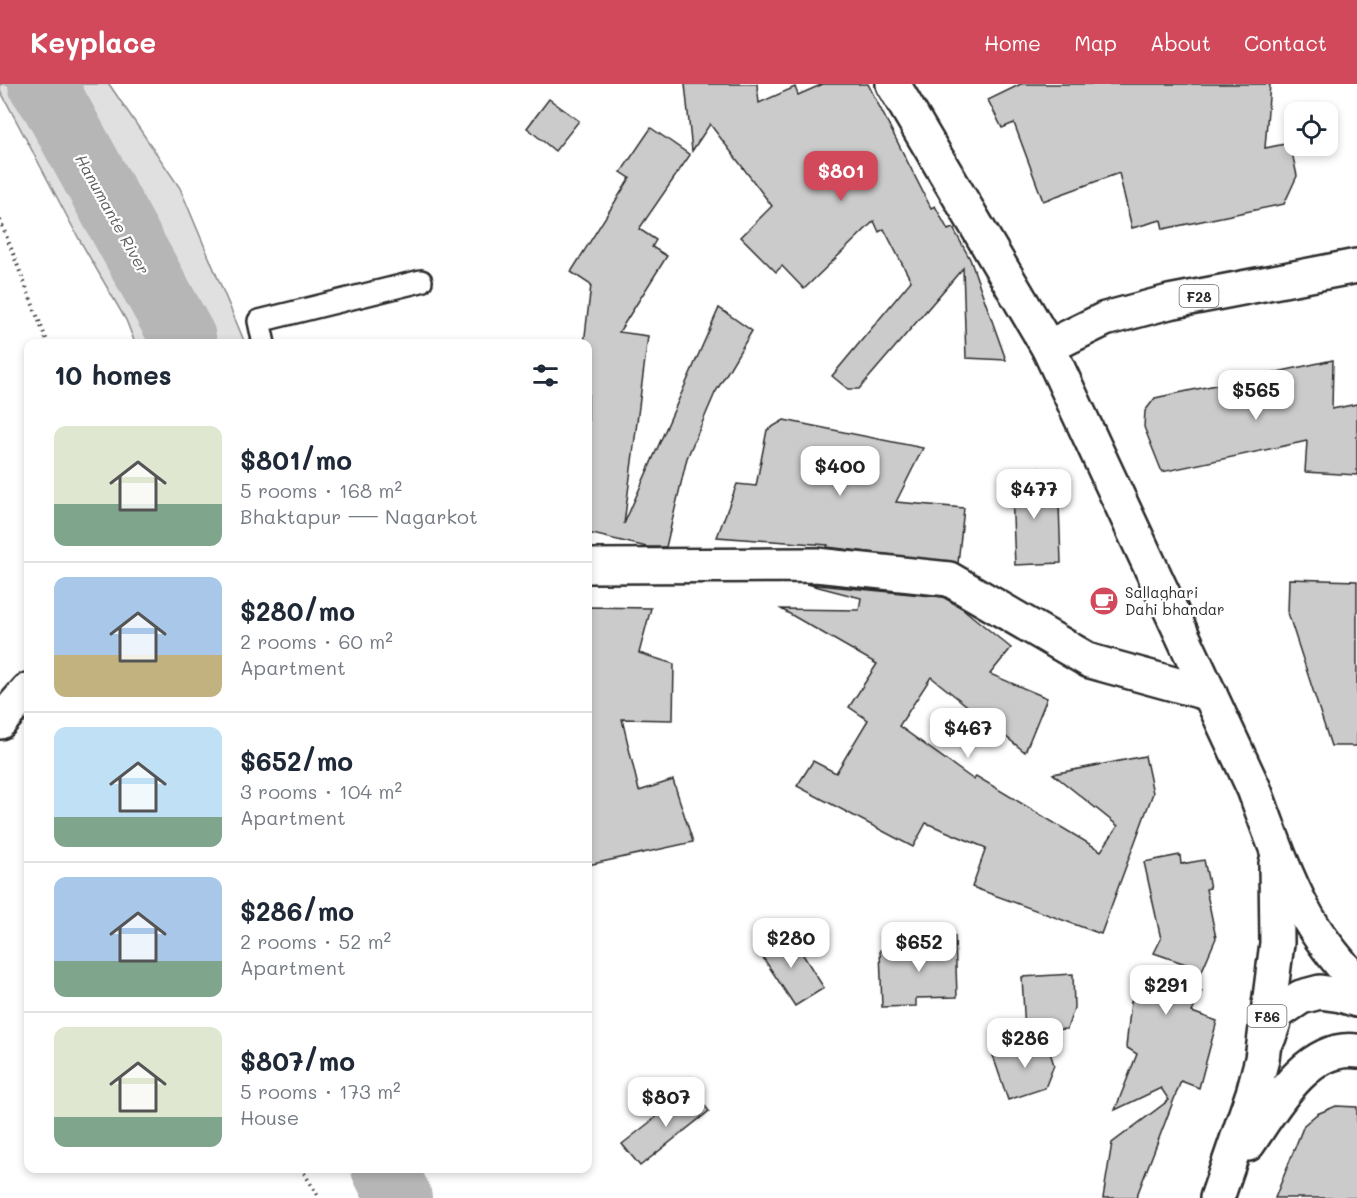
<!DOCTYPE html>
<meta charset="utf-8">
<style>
:root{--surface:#fff;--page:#f6f6f7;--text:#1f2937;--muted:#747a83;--line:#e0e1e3;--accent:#d1495b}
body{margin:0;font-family:Mali,sans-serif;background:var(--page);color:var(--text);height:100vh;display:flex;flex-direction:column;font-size:22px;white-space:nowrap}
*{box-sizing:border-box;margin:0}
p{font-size:20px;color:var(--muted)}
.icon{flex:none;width:33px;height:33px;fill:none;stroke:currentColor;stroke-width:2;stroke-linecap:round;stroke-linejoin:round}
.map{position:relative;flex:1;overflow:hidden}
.side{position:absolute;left:24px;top:255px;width:568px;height:834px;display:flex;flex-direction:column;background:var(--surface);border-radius:12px;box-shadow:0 3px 9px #0003}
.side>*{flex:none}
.fabs{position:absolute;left:1284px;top:18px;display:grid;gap:12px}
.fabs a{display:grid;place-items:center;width:54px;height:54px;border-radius:12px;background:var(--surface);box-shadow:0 3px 9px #0003;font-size:30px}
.price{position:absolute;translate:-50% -51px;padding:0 14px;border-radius:12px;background:#fff;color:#222;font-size:20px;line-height:39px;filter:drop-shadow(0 2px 3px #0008)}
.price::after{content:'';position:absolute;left:50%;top:36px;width:18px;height:14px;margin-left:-9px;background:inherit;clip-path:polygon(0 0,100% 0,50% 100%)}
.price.on{background:var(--accent);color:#fff}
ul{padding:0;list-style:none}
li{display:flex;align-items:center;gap:18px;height:150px;padding:0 30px}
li+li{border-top:2px solid var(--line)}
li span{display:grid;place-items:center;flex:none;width:168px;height:120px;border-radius:12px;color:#555}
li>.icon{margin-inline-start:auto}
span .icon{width:72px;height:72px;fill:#fffc;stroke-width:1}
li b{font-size:26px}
h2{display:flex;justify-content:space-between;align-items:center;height:72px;padding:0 30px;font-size:26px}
header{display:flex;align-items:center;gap:36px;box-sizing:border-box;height:84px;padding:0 30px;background:var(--accent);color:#fff}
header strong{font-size:28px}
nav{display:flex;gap:33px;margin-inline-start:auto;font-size:21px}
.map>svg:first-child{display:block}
.green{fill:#e0e0e0;stroke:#868686;stroke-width:1.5}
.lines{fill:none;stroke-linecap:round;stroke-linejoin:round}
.river{stroke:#b6b6b6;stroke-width:66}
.building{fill:#cbcbcb;stroke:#2b2b2b;stroke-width:1.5}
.lane-casing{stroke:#2b2b2b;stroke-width:26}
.street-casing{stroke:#2b2b2b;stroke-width:38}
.primary-casing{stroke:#2b2b2b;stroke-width:38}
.path{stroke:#2b2b2b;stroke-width:4;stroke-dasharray:1.5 4.5;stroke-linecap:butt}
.lane{stroke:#fff;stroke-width:21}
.street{stroke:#fff;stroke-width:33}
.primary{stroke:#fff;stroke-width:33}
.labels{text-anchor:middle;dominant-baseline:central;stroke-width:4.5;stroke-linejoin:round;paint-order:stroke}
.shield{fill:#fff;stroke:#6b6b6b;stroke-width:1.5}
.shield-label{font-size:14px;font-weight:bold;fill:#2b2b2b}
.poi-label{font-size:15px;fill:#2b2b2b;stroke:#fff;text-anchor:start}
.water-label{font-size:16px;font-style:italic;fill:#5c5c5c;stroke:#fff}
</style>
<header>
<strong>Keyplace</strong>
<nav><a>Home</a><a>Map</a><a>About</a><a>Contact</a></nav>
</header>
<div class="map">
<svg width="1357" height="1114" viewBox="0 0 1357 1114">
<rect width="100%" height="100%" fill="#fff"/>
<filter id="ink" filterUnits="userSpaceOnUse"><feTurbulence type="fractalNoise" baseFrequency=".0167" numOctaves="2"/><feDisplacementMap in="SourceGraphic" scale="12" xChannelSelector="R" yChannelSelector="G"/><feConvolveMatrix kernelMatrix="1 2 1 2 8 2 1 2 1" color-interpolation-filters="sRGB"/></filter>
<g filter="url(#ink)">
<path class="green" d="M0 0H109L180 104 245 259H135L126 236 79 155 0 6Z"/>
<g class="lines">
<g class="river">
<path d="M41 0 53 17 183 254 184 260"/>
<path d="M384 1084 399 1114"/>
</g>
</g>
<g class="building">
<path d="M685 0H757L759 19 795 3 798 11 823 0H868L931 124 935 122 948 146 953 144 970 175 1006 276 966 274 963 184 859 305H848L832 292 911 197 884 145 879 148 874 137 804 205 782 182 776 188 741 153 772 122 710 40 692 67Z"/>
<path d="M1021 0H1270L1265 64 1290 59 1297 92 1284 120 1163 145 1161 136 1132 144 1119 89 1043 117 1014 39 1002 44 988 16Z"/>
<path d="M549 15 579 37 555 67 527 44Z"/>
<path d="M651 44 690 71 639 145 656 156 652 163 667 172 619 248 648 252 624 440 719 224 752 247 715 309 687 374 666 463H647L588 449V260H584L591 201 571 188 630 94 621 88Z"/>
<path d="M1333 276 1332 325 1357 320V391L1305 388 1307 357 1162 388 1144 343 1145 327 1155 314Z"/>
<path d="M784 336 923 364 896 418 964 424 958 479 827 463 828 461 717 453 737 400 756 402 767 346Z"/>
<path d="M1039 384 1040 402H1048L1049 420H1059L1061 479 1015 481 1011 385Z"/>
<path d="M1289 495 1357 497V662H1331L1288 529Z"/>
<path d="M807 500 943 513 962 524 1011 564 990 590 1047 614 1025 668 931 593 899 642 974 696 976 692 1101 767 1118 742 1053 690 1145 672 1153 709 1101 850 972 803 986 764 926 739 913 763 797 702 813 677 836 689 868 636 849 623 877 580 781 525 859 526 861 514Z"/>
<path d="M588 523 651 524 639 569 674 580 673 636 622 635 639 707 673 696 693 758 588 781Z"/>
<path d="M1180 771 1181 780 1204 776 1210 804 1206 805 1216 854 1195 903 1202 907 1192 928 1217 937 1199 1004 1181 997 1136 1114H1103L1112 1059 1169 1016 1161 1004 1115 1026 1137 970 1126 963 1131 918 1146 887 1197 884 1154 869 1161 855 1144 778Z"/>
<path d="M788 847 824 904 795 922 758 866Z"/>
<path d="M955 852 957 913 916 914V922L882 923 880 866 923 865V853Z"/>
<path d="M1073 890 1074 924 1067 945 1025 947 1022 893Z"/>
<path d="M1046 956 1054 981 1045 1004 1008 1016 993 972Z"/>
<path d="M692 1005 709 1027 640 1082 622 1060Z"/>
<path d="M1336 1022 1357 1023V1114H1275L1304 1041 1317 1030Z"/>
</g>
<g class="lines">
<g class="lane-casing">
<path id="lane" d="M264 260 259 237 421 197"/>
</g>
<g class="street-casing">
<g id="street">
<path d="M588 482 816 481 949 495 1090 577 1210 610"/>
<path d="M0 638 28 606"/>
</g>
</g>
<g class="primary-casing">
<g id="primary">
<path d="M893 0 1048 263 1254 705C1269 745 1283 787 1303 825 1317 852 1337 876 1357 899"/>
<path d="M1048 263 1105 235 1169 218 1357 182"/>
<path d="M1269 953 1277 929 1301 913 1320 908 1341 911 1357 916"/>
<path d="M1248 1060C1272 1025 1307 960 1357 967"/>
<path d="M1217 1114 1253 1009 1262 975 1277 859 1276 779"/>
</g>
</g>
<g class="path">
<path d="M0 136 48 260"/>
<path d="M301 1084 319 1114"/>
</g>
<use href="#lane" class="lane"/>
<use href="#street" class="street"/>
<use href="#primary" class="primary"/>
</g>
</g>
<defs>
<g id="cafe-disc" transform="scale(1.5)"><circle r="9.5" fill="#d1495b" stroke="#fff"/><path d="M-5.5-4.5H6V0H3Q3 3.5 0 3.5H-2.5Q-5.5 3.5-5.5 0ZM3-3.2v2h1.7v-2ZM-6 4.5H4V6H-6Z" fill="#fff"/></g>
</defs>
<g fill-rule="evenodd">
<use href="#cafe-disc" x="1104" y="517"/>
</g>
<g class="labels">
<g class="shield">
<rect x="1179.5" y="201" width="39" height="22" rx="4.5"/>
<rect x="1247.5" y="921" width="39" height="22" rx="4.5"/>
</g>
<g class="shield-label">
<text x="1199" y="212">F28</text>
<text x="1267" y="932">F86</text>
</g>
<g class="poi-label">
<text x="1125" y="508">Sallaghari<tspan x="1125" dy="17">Dahi bhandar</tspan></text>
</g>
<g class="water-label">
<text transform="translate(113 130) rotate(61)">Hanumante River</text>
</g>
</g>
</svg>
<div class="fabs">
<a><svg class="icon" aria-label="locate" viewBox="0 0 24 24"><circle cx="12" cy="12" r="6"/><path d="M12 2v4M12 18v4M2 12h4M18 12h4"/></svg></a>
</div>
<b class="price on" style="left:841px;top:118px">$801</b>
<b class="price" style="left:1256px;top:337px">$565</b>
<b class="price" style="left:840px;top:413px">$400</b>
<b class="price" style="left:1034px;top:436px">$477</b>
<b class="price" style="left:968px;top:675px">$467</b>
<b class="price" style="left:791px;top:885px">$280</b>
<b class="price" style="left:919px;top:889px">$652</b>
<b class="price" style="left:1166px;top:932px">$291</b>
<b class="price" style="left:1025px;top:985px">$286</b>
<b class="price" style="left:666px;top:1044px">$807</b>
<section class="side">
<h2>10 homes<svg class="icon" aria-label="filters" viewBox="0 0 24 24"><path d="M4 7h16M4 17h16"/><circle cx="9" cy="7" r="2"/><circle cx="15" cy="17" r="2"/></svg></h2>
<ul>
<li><span style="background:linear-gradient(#dfe7d0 65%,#7fa58c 0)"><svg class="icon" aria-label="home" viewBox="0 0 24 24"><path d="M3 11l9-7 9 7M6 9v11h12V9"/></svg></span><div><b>$801/mo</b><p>5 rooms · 168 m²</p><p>Bhaktapur — Nagarkot</p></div></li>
<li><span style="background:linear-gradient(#a9c7e8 65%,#c2b280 0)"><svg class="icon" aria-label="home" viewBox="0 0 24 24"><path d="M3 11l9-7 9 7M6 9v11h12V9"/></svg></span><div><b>$280/mo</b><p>2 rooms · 60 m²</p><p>Apartment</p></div></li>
<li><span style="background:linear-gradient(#bfe0f5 75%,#7fa58c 0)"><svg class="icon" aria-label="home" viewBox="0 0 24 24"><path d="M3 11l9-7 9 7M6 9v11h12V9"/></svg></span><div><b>$652/mo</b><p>3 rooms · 104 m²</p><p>Apartment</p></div></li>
<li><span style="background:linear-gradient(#a9c7e8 70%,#7fa58c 0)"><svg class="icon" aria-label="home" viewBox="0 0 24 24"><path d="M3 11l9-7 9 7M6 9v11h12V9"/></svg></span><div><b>$286/mo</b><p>2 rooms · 52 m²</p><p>Apartment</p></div></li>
<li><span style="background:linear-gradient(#dfe7d0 75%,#7fa58c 0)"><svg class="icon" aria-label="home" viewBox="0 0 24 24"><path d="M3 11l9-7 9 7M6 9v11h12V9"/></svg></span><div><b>$807/mo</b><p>5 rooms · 173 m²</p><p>House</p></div></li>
</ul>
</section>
</div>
